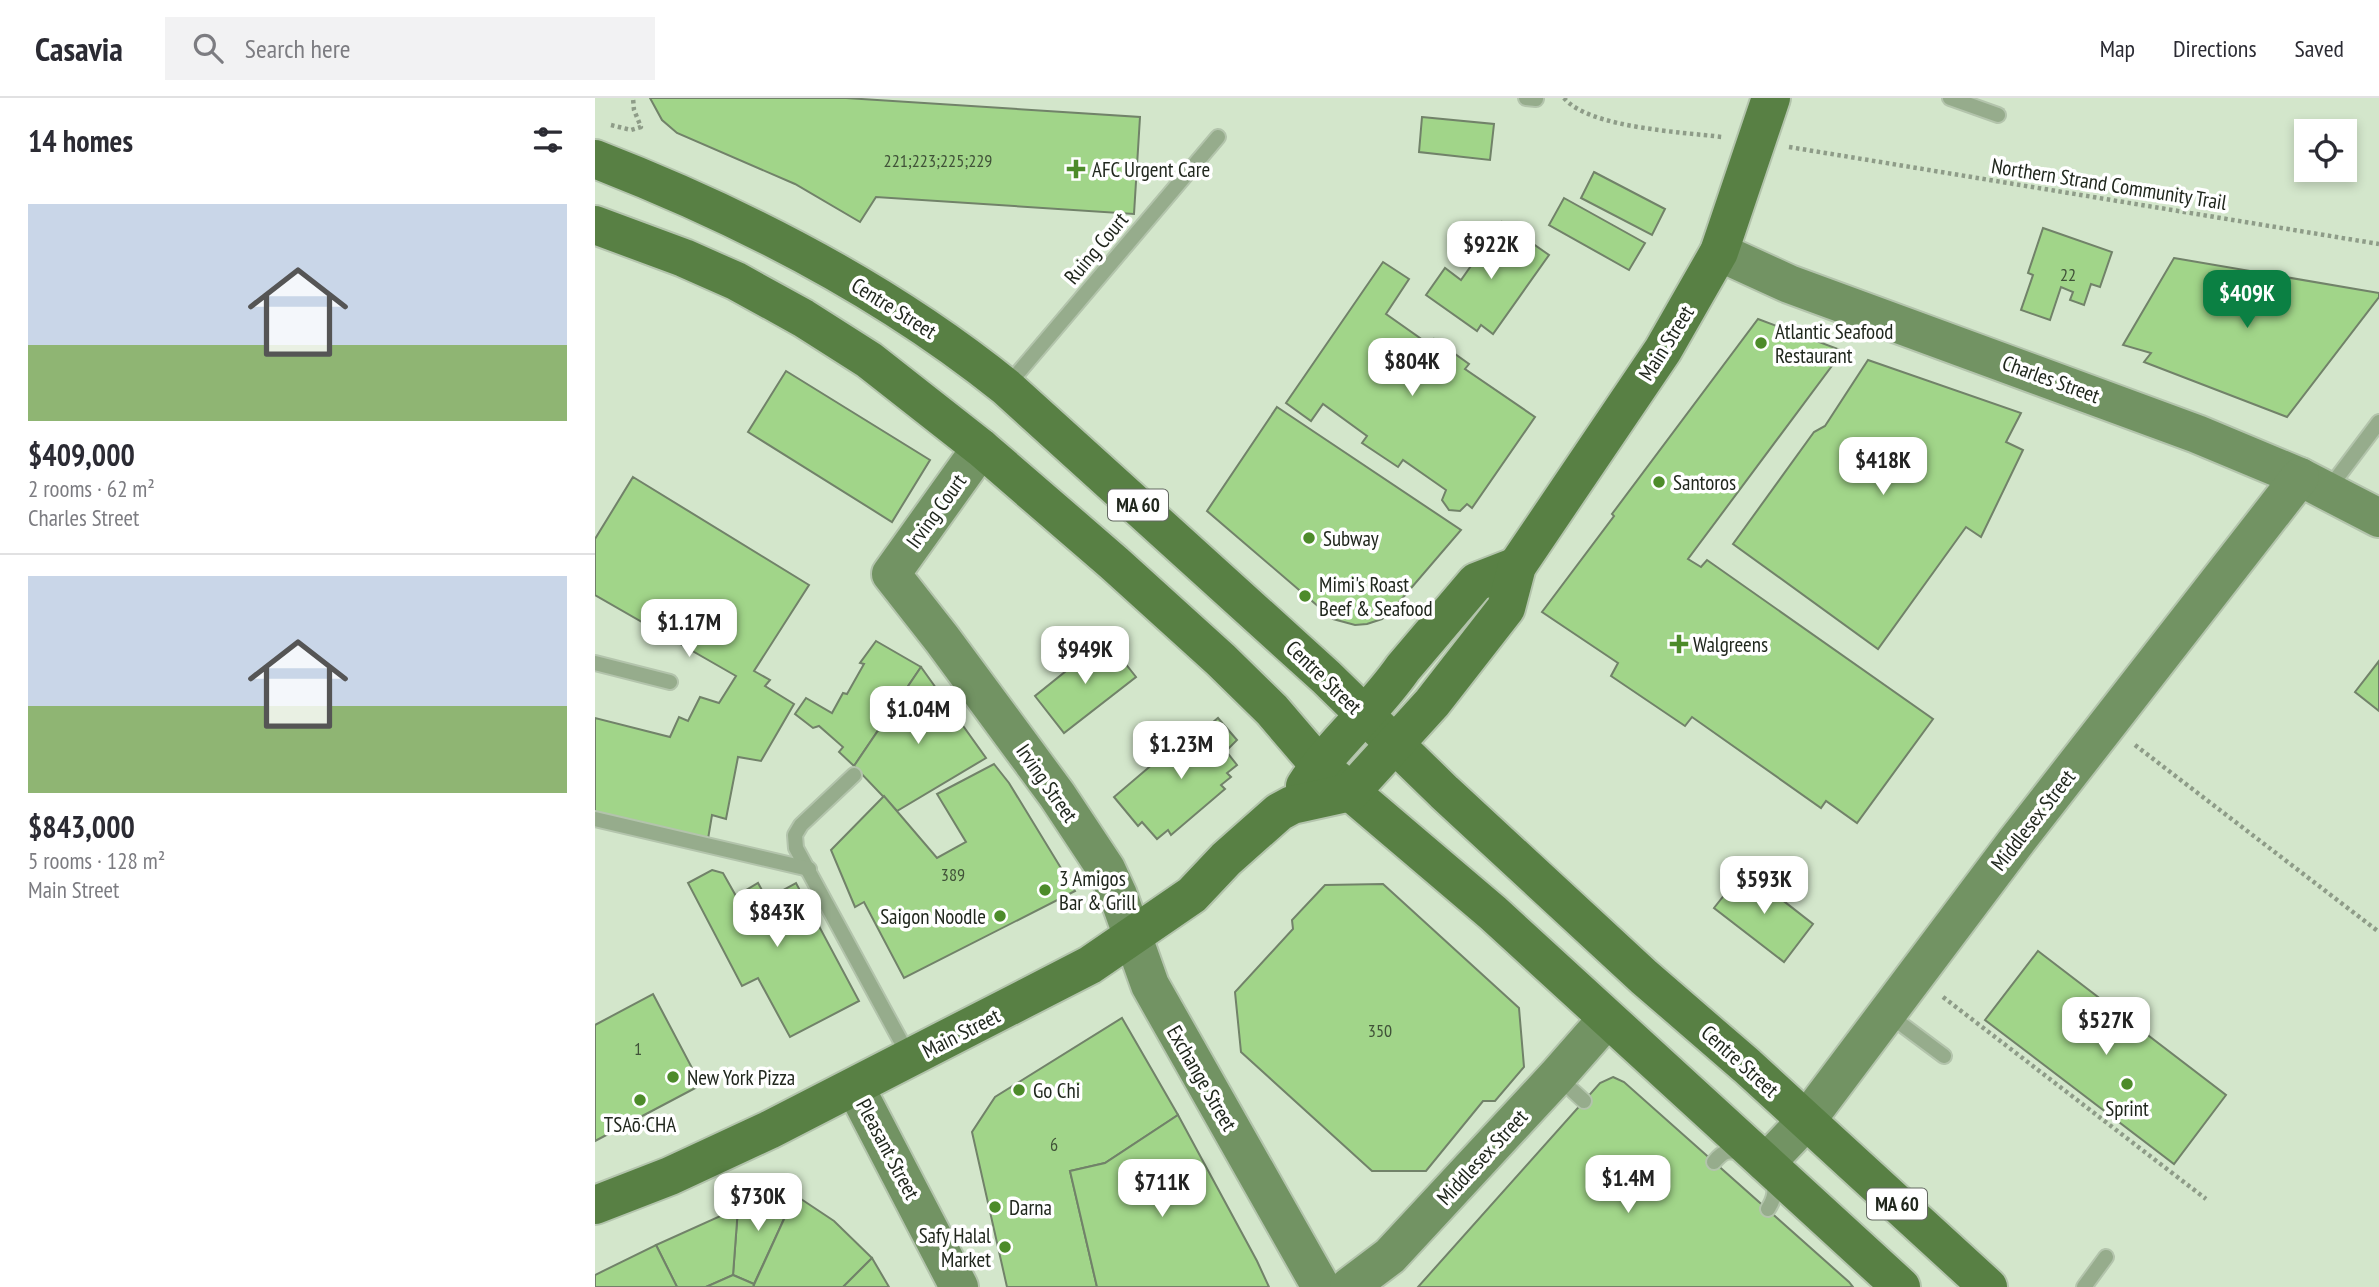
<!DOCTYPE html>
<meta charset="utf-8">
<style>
:root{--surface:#fff;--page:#f2f2f3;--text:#2b2b33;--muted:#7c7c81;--line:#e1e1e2;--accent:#0b8043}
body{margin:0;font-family:"PT Sans Narrow",sans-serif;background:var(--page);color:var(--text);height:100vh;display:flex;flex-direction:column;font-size:26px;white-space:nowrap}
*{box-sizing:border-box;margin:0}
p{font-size:23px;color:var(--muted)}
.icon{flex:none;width:38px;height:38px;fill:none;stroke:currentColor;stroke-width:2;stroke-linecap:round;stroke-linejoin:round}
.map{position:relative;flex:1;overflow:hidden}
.drawer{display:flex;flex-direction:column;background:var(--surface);width:595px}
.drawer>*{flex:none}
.tools{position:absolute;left:1699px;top:21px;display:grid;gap:14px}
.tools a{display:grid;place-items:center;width:63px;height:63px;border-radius:0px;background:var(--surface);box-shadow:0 4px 10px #0003;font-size:35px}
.price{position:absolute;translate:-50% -60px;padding:0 16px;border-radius:14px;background:#fff;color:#222;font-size:23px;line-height:46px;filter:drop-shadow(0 2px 4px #0008)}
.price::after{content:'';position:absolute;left:50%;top:42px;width:21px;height:16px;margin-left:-10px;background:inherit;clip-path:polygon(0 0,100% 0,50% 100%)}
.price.on{background:var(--accent);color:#fff}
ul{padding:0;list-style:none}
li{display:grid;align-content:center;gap:14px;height:371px;padding:0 28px}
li+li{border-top:2px solid var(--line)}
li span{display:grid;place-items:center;height:217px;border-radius:0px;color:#555}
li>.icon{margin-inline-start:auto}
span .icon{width:126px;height:126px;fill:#fffc;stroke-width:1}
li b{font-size:30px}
h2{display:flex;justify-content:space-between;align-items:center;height:84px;padding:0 28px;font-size:30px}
header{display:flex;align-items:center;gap:42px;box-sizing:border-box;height:98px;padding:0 35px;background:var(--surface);border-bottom:2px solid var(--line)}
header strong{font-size:33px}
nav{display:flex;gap:38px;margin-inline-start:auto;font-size:24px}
.search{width:490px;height:63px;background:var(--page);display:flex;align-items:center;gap:18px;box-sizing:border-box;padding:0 24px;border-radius:0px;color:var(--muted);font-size:26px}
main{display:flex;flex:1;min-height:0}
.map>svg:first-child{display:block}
.building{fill:#a1d589;stroke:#718269;stroke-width:2}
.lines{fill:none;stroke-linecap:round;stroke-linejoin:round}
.lane-casing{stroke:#b3c4ac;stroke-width:18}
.secondary-casing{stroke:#b3c4ac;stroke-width:42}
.primary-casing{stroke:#b3c4ac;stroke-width:42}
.path{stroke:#8e9c88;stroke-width:4.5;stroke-dasharray:3.5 3.5;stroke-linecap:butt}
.lane{stroke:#96ac8c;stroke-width:14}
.secondary{stroke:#729363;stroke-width:38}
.primary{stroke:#588044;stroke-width:38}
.poi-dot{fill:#4d8b2a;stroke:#fff;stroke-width:2.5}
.labels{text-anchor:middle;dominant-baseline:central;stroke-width:7;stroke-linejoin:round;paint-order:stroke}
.number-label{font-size:18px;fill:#405238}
.shield{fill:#fff;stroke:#636861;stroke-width:2}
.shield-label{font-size:19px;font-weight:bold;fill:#20271d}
.poi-label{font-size:21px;fill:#20271d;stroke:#fff;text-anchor:start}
.street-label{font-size:21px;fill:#20271d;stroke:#fff}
</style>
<header>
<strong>Casavia</strong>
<div class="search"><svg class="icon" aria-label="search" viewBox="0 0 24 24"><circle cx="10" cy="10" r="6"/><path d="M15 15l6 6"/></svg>Search here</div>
<nav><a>Map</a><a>Directions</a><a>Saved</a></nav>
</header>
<main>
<section class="drawer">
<h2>14 homes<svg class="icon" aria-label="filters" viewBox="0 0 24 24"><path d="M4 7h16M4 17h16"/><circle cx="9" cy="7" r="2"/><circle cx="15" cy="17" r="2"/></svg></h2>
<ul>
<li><span style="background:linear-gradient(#c9d6e8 65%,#8fb573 0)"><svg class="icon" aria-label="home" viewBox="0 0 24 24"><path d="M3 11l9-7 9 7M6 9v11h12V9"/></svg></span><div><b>$409,000</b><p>2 rooms · 62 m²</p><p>Charles Street</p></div></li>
<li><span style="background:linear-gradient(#c9d6e8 60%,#8fb573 0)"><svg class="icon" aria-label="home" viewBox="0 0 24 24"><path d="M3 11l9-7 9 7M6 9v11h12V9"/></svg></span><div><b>$843,000</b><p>5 rooms · 128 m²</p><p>Main Street</p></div></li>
</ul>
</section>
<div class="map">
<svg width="1784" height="1189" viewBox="0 0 1784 1189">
<rect width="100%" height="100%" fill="#d3e6cb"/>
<g class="building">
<path d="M55 0H251L545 19 539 116 281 99 265 124 200 86 82 35 67 22Z"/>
<path d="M827 19 899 26 895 62 824 54Z"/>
<path d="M999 74 1070 111 1057 137 986 100Z"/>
<path d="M969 100 1050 145 1034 172 954 127Z"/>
<path d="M907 124 954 157 898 236 886 227 882 233 831 197 850 170 866 182Z"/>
<path d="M1448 130 1517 154 1505 189 1496 186 1489 207 1475 202 1478 194 1466 189 1455 222 1426 212 1438 177 1433 175Z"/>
<path d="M1579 160 1784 195V199L1692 319 1549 264 1556 255 1528 247Z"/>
<path d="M788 164 814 181 791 216 835 247 839 241 874 266 870 271 940 319 877 410 872 406 865 413 854 412 847 402 851 392 808 362 803 369 767 345 772 338 728 306 716 323 691 305Z"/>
<path d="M1163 221 1248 253 1093 461 1106 469 1112 462 1338 621 1262 725 1231 703 1226 710 1097 619 1090 628 1016 578 1023 565 947 514 1019 418 1017 416Z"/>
<path d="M1273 262 1426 315 1411 344 1428 352 1386 439 1371 429 1283 551 1138 446 1219 334 1230 328Z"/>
<path d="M191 273 335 362 297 424 153 334Z"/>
<path d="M682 309 866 432 799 510 787 521 772 526 760 527 738 521 612 413Z"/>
<path d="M38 379 214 487 159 573 175 582 170 588 199 606 166 663 143 659 131 721 117 717 113 741 0 715V620L75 639 84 619 93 623 105 599 124 605 141 578 0 497V441Z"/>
<path d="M511 541 541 579 469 635 440 598Z"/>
<path d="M281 543 326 569 259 668 244 654 248 649 224 628 218 630 200 616 211 600 237 615 248 595 252 596 269 566 265 565Z"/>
<path d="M1784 563V613L1760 594Z"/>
<path d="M326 569 391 660 302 713 259 668Z"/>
<path d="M623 620 642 642 631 653 642 667 632 675 636 679 626 687 630 691 576 737 573 732 562 741 547 724 543 728 519 699 606 625 611 630Z"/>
<path d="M399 666 414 685 480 793 309 880 269 804 260 809 236 752 289 698 342 760 371 744 342 696Z"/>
<path d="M117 772 128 775 141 798 163 785 172 801 201 785 264 903 195 939 163 880 147 888 93 785Z"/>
<path d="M1149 772 1218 826 1189 864 1119 810Z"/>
<path d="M788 786 924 910 929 969 900 1003H888L831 1073H777L646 954 640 894 698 831 697 822 730 787Z"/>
<path d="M1443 853 1631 997 1579 1066 1390 922Z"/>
<path d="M58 896 106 987 0 1043V927Z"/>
<path d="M527 920 583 1017 510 1065 475 1073 502 1189H412L377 1034 400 999Z"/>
<path d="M1018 979 1029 984 1254 1184 1258 1189H823L1005 985Z"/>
<path d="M583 1017 662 1163 674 1189H502L475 1073 510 1065Z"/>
<path d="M190 1094 200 1097 159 1186 138 1177 143 1110 173 1096Z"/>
<path d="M200 1097 239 1123 277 1160 248 1189H158Z"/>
<path d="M143 1110 138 1177 111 1189H82L61 1147Z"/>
<path d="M61 1147 82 1189H0V1177Z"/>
<path d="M277 1160 294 1189H248Z"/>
<path d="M138 1177 159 1186 158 1189H111Z"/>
</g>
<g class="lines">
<g class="lane-casing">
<g id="lane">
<path d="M931 0 941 1"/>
<path d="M1355 0 1403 17"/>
<path d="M412 288 623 39"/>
<path d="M1732 393 1784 324"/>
<path d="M0 565 75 584"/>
<path d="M259 677 206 727 200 737 201 750 315 960"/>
<path d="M0 721 214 771"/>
<path d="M1294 917 1349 958"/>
<path d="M963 979 989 1003"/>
<path d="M1119 1064C1129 1052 1133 1052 1148 1055"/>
<path d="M1173 1111C1180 1100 1181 1093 1177 1080"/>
<path d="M1489 1189 1511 1159"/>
</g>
</g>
<g class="secondary-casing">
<g id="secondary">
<path d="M1124 154 1194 186 1602 336 1705 379 1784 420"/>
<path d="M386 350 296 476 347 541 462 697 511 771 523 797 555 887 726 1189"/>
<path d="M260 989 364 1189"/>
<path d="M1171 1065 1211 1023 1420 745 1705 379"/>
<path d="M754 1189 795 1158 962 978 1012 921"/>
</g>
</g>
<g class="primary-casing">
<g id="primary">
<path d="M0 61C147 118 288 190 411 289L731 579 849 694 1049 879 1152 968 1393 1189"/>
<path d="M0 127 89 160 141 183 208 220 274 262 386 350 519 465 626 562 677 612 724 667 898 815 1306 1189"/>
<path d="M710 688C738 645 779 612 808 570L881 484 922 468"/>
<path d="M0 1107 75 1078 174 1032 495 867 597 797 631 761 684 714 697 707 756 694 837 605 911 510 922 468 1068 252 1124 154 1176 0"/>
</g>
</g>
<g class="path">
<path d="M969 0C994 30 1087 34 1127 39"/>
<path d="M16 27 36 32 46 29 39 12 38 0"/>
<path d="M1194 49 1784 146"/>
<path d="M1540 647 1784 834"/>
<path d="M1348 899 1611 1101"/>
</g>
<use href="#lane" class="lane"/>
<use href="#secondary" class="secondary"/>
<use href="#primary" class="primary"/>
</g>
<g class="poi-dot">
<path d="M477.5 60.5h7v7h7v7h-7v7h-7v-7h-7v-7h7z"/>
<circle cx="1166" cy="245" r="7"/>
<circle cx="1064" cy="384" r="7"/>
<circle cx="714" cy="440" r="7"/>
<circle cx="710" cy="498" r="7"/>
<path d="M1080.5 535.5h7v7h7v7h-7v7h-7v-7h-7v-7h7z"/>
<circle cx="450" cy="792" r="7"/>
<circle cx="405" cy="818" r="7"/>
<circle cx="78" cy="979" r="7"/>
<circle cx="1532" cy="986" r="7"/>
<circle cx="424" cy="992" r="7"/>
<circle cx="45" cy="1002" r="7"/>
<circle cx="400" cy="1109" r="7"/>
<circle cx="410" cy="1149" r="7"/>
</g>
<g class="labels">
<g class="number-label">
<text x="343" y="62">221;223;225;229</text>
<text x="1473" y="176">22</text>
<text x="358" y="776">389</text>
<text x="785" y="932">350</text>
<text x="43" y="950">1</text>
<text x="459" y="1046">6</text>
</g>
<g class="shield">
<rect x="513" y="391.5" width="60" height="31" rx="5"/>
<rect x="1272" y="1090.5" width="60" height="31" rx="5"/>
</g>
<g class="shield-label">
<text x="543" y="407">MA 60</text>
<text x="1302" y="1106">MA 60</text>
</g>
<g class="poi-label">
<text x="497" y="71">AFC Urgent Care</text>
<text x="1180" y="233">Atlantic Seafood<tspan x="1180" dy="24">Restaurant</tspan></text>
<text x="1078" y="384">Santoros</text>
<text x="728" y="440">Subway</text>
<text x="724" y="486">Mimi's Roast<tspan x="724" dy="24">Beef &amp; Seafood</tspan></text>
<text x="1098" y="546">Walgreens</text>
<text x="464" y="780">3 Amigos<tspan x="464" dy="24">Bar &amp; Grill</tspan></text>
<text x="391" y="818" text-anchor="end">Saigon Noodle</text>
<text x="92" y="979">New York Pizza</text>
<text x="438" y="992">Go Chi</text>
<text x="1532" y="1010" text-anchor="middle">Sprint</text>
<text x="45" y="1026" text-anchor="middle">TSAō·CHA</text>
<text x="414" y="1109">Darna</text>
<text x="396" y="1137" text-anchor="end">Safy Halal<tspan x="396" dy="24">Market</tspan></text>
</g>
<g class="street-label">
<text transform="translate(1514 86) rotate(9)">Northern Strand Community Trail</text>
<text transform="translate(501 150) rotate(-50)">Ruing Court</text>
<text transform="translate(299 210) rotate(32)">Centre Street</text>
<text transform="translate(1071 245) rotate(-58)">Main Street</text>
<text transform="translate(1456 281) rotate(20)">Charles Street</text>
<text transform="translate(341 413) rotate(-54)">Irving Court</text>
<text transform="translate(729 579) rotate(44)">Centre Street</text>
<text transform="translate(452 685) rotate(55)">Irving Street</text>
<text transform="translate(1438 722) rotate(-52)">Middlesex Street</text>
<text transform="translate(366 935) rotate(-27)">Main Street</text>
<text transform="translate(1145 963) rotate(42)">Centre Street</text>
<text transform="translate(607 980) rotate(60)">Exchange Street</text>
<text transform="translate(293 1051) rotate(62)">Pleasant Street</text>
<text transform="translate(887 1059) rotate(-47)">Middlesex Street</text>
</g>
</g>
</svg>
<div class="tools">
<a><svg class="icon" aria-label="locate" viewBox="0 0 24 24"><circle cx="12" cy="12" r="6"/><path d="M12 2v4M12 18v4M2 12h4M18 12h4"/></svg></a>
</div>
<b class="price" style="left:896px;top:183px">$922K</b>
<b class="price on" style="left:1652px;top:232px">$409K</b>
<b class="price" style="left:817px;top:300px">$804K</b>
<b class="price" style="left:1288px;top:399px">$418K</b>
<b class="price" style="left:94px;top:561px">$1.17M</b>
<b class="price" style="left:490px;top:588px">$949K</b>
<b class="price" style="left:323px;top:648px">$1.04M</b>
<b class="price" style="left:586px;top:683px">$1.23M</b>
<b class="price" style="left:1169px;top:818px">$593K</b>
<b class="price" style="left:182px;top:851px">$843K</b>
<b class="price" style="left:1511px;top:959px">$527K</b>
<b class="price" style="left:1033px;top:1117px">$1.4M</b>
<b class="price" style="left:567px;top:1121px">$711K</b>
<b class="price" style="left:163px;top:1135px">$730K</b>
</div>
</main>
